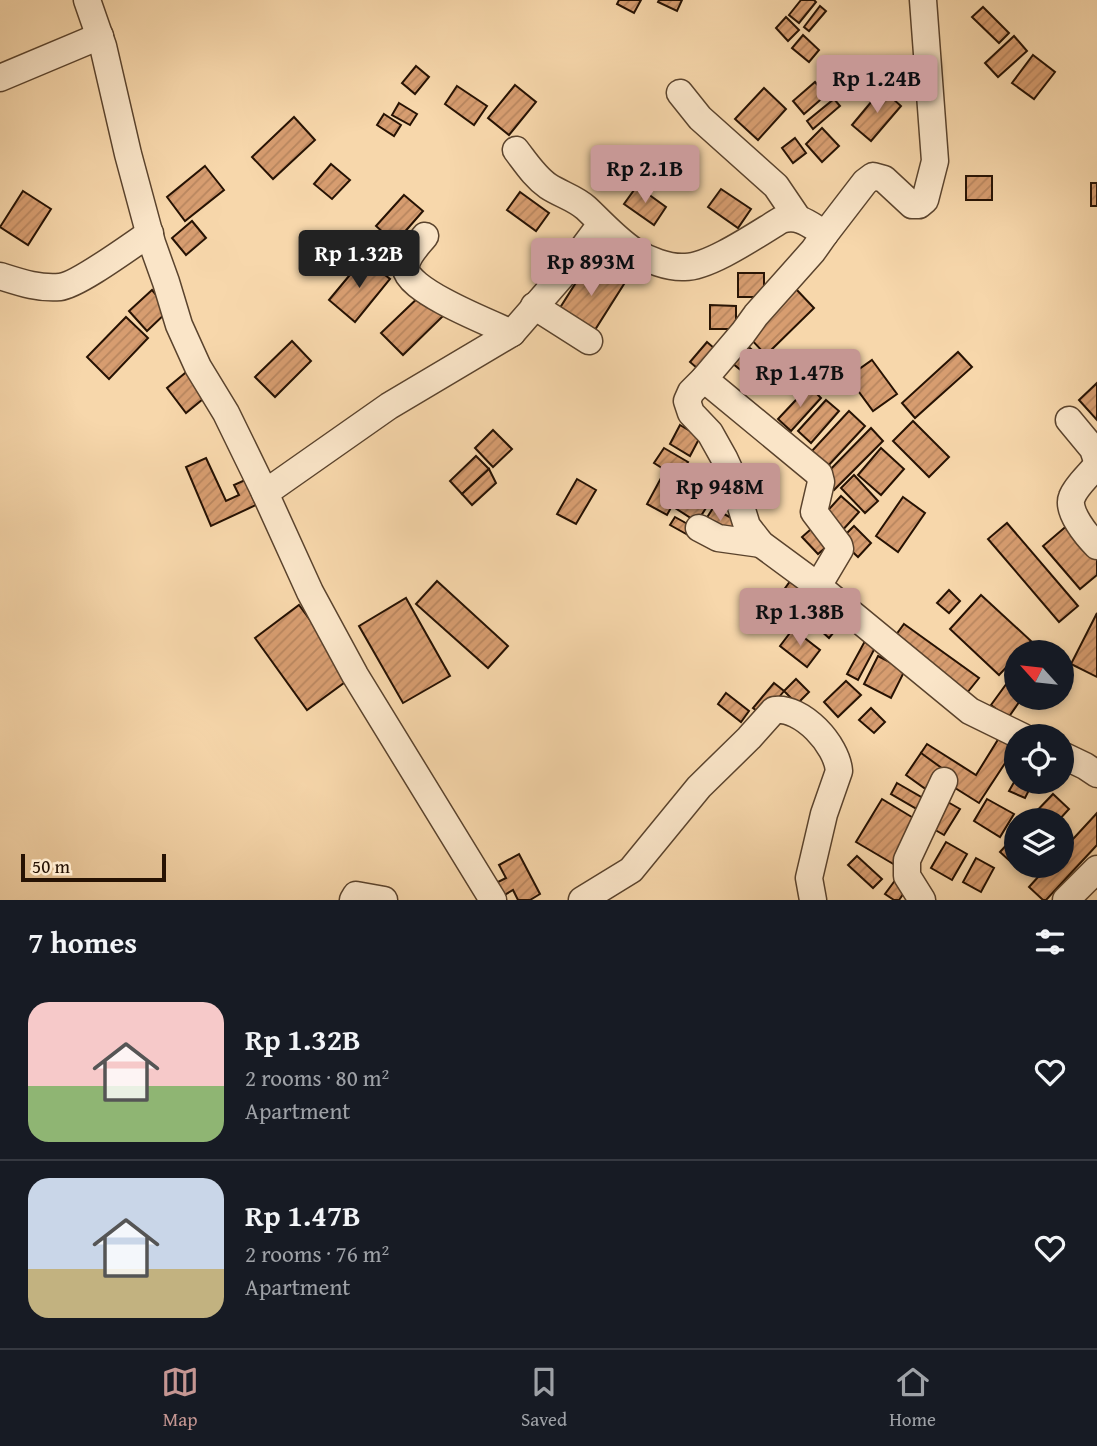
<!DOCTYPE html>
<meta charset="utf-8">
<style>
:root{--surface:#171b24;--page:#20242c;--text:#f1f3f6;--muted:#9ea1a6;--line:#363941;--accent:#c59692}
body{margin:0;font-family:"Gentium Book Plus",serif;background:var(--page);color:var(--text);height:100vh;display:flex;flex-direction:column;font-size:26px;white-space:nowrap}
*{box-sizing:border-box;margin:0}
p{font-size:23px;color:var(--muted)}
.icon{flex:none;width:38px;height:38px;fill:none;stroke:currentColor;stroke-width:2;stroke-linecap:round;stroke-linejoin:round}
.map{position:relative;height:900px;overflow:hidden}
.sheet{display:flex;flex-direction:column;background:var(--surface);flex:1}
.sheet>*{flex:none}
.needle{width:46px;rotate:297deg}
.tools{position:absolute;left:1004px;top:640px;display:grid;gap:14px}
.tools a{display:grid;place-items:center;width:70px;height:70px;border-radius:50%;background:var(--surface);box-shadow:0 4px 10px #0003;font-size:35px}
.scale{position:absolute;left:21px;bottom:18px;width:145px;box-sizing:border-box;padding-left:7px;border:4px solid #261203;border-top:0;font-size:19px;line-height:24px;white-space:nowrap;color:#261203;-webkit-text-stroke:5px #fae5c8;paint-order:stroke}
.price{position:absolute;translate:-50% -60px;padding:0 16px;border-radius:7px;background:var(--accent);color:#111;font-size:23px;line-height:46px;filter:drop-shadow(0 2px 4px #0008)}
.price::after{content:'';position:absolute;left:50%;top:42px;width:21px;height:16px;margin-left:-10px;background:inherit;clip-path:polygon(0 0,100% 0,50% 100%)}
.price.active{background:#222;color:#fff}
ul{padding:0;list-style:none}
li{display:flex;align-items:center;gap:21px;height:175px;padding:0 28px}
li+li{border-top:2px solid var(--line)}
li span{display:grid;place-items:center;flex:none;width:196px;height:140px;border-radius:21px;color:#555}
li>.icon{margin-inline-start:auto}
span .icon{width:84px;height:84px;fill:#fffc;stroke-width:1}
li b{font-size:30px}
h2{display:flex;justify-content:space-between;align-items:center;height:84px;padding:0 28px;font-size:30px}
.tabs{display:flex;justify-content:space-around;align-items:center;height:98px;border-top:2px solid var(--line);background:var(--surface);font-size:19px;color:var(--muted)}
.tabs a{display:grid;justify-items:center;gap:4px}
.tabs .active{color:var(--accent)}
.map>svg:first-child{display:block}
.building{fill:url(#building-hatch);stroke:#261203;stroke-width:2}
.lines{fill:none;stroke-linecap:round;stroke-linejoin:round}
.minor-casing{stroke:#5a432d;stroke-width:29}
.minor{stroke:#fae5c8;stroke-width:26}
</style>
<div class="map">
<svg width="1097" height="900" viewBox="0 0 1097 900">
<defs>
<pattern id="building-hatch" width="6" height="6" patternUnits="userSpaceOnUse" patternTransform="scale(1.75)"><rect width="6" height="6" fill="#d79d70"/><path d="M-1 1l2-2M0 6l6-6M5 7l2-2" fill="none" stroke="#b8865f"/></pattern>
</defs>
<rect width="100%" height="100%" fill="#f7d7ab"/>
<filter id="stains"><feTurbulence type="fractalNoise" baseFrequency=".00286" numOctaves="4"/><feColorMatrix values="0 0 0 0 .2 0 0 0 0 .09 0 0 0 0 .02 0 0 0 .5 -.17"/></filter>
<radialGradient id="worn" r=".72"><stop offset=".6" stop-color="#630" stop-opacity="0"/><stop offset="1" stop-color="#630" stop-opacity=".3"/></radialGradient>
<g class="building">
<path d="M619 0H641L634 13 617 4Z"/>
<path d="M659 0H682L677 11 658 2Z"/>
<path d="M801 0H814L816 2 799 23 789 15Z"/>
<path d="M820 6 826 11 809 31 804 27Z"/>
<path d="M983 7 1009 33 999 43 972 17Z"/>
<path d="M786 17 799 30 788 41 776 28Z"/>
<path d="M803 35 819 50 809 62 792 48Z"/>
<path d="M1014 36 1027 51 998 77 985 63Z"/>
<path d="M1033 55 1055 72 1034 99 1012 83Z"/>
<path d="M416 66 429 77 415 94 402 83Z"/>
<path d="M815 82 826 95 804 114 793 101Z"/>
<path d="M515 85 536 102 509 135 488 118Z"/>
<path d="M457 86 487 106 474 125 445 104Z"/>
<path d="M764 88 786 109 758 140 735 119Z"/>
<path d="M882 89 901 106 871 141 852 125Z"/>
<path d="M834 99 840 106 813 129 807 121Z"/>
<path d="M399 103 417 114 410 125 392 115Z"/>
<path d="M384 114 401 125 394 136 377 125Z"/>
<path d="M294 117 315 140 273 179 252 157Z"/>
<path d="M822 128 839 146 822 162 806 144Z"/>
<path d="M795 138 806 153 793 163 782 148Z"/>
<path d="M331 164 350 180 332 199 314 184Z"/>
<path d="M205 166 224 190 185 221 167 197Z"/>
<rect x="966" y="176" width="26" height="24"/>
<rect x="1091" y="183" width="6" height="23"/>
<path d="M637 186 666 207 654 225 624 204Z"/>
<path d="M721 189 751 209 738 228 708 207Z"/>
<path d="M23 191 51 209 28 245 0 227Z"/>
<path d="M520 192 549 213 536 231 507 210Z"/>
<path d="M404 195 423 211 395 243 376 226Z"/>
<path d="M192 221 206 238 186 255 172 238Z"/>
<path d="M364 258 390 279 355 322 329 300Z"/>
<path d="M589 262 624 284 593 333 558 311Z"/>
<rect x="738" y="273" width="26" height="24"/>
<path d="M795 288 814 308 766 355 746 334Z"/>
<path d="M152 290 169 310 147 331 129 311Z"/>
<path d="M423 293 444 315 403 355 381 333Z"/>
<path d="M710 305 736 306V329H710Z"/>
<path d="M126 317 148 338 109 379 87 357Z"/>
<path d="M292 341 311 361 275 397 255 377Z"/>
<path d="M707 342 722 355 705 375 690 362Z"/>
<path d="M746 345 761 357 747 375 732 363Z"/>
<path d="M958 352 972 367 915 418 902 403Z"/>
<path d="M872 360 897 394 873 411 848 377Z"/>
<path d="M190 369 209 394 186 413 167 388Z"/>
<path d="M1097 383V420L1079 400Z"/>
<path d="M809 386 821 398 791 431 778 419Z"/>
<path d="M826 400 839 411 811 443 798 431Z"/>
<path d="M849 411 865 426 827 467 811 452Z"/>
<path d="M913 421 949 457 929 477 893 441Z"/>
<path d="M680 425 700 437 690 456 670 444Z"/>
<path d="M871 428 883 441 834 490 822 478Z"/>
<path d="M493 430 512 449 493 467 475 448Z"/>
<path d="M664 448 688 462 678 478 654 463Z"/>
<path d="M881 448 904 469 881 495 858 475Z"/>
<path d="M476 456 489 469 462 494 450 481Z"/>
<path d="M206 458 226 501 239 495 234 485 245 480 256 505 211 526 186 467Z"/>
<path d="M693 465 718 481 708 499 682 483Z"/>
<path d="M489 469 496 483 472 505 462 494Z"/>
<path d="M854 475 878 501 865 513 841 488Z"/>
<path d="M661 478 681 489 667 515 647 504Z"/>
<path d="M577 479 596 490 576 524 557 514Z"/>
<path d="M683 494 706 508 697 522 675 508Z"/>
<path d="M841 496 859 512 840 533 822 517Z"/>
<path d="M903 497 925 513 898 552 876 536Z"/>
<path d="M713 508 737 521 727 538 703 524Z"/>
<path d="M675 517 693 527 688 535 670 525Z"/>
<path d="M818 523 833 541 818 554 802 537Z"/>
<path d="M1007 523 1078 606 1059 622 988 539Z"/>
<path d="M1069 524 1097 557V575L1080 589 1043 546Z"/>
<path d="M854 526 871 543 858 557 840 540Z"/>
<path d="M791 580 808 593 782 629 765 616Z"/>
<path d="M437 581 508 646 488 668 416 604Z"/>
<path d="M949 590 960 601 949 613 937 603Z"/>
<path d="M981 595 1031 641 1020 653H1017V656L999 675 950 629Z"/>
<path d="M816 596 843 621 829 638 801 613Z"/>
<path d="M406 598 450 676 403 703 359 626Z"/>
<path d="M299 605 352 677 307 710 255 638Z"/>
<path d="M1097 613V677L1071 664Z"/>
<path d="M904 624 979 678 967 693 893 639Z"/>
<path d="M793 629 820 650 807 667 780 646Z"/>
<path d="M865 641 876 646 858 680 847 674Z"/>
<path d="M878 656 905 670 891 698 864 684Z"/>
<path d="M1015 672 1017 674V698H1022L1008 718 991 705Z"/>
<path d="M796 679 809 692 797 704 784 691Z"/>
<path d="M846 681 861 695 838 717 824 702Z"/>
<path d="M774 683 784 691 764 716 753 708Z"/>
<path d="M726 693 749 711 741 722 718 704Z"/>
<path d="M871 708 885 722 874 733 859 720Z"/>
<path d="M999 738 1015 748 979 803 944 781 921 753 927 744 976 775Z"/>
<path d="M921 753 943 769 927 790 906 775Z"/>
<path d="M1017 777V782H1033L1025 798 1009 791Z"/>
<path d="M897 783 928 801 922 812 891 794Z"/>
<path d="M1053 794 1069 809 1058 821H1031L1029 819Z"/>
<path d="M882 799 920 822 895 865 856 842Z"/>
<path d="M987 799 1014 814 1000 837 974 821Z"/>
<path d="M946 801 960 809 944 835 930 827Z"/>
<path d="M1097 813V845L1046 900H1043L1029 887 1048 866H1062V851Z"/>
<path d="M1011 840 1017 845V866H1027L1022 872 1000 852Z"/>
<path d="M946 842 967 854 952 880 931 868Z"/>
<path d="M519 854 540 894 530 900H518L513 890 501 897 494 884 506 878 499 865Z"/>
<path d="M857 856 882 879 873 888 848 865Z"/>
<path d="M976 858 994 868 981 892 963 882Z"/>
<path d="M899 875 911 883 899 900H894L885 894Z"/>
</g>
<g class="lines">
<g class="minor-casing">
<g id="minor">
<path d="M87 0 103 46 128 154 152 243 166 282 179 325 198 367 226 413 265 493 310 592 355 675 493 900"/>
<path d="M0 78 100 36"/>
<path d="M680 93 700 118 776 186 797 217"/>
<path d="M516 150C526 163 535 177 548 186 560 194 575 198 586 208 602 223 616 239 634 251 648 260 668 268 685 267 710 267 759 233 781 220 799 214 810 225 825 234L865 182 873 176 884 179 912 205H919L925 200 935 161 923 0"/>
<path d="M825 234 813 251 756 315 743 333 704 379 691 392 687 401 691 413 710 433 724 458 730 471 747 526 761 544 818 586 970 711 1023 737"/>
<path d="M425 236C418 245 405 257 406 269 408 291 492 324 512 333"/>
<path d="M0 276C19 282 39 289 60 287 78 285 132 245 150 233"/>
<path d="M534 306 589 341"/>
<path d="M704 379 819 474 821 482 814 512 839 545 840 549 818 586"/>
<path d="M1069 420 1093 449 1097 461"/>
<path d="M1097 465C1090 474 1076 486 1072 497 1066 511 1087 536 1097 546"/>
<path d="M265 493 389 406 512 333 566 271 601 224"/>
<path d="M699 528 718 538 761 544"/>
<path d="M1062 755 1085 766 1097 774"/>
<path d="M353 900 356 895 384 900"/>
<path d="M582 900 631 870 699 787 749 738 774 710C802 706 837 745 839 771L824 814 809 878 813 900"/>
<path d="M922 900 907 876V860L944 781"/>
<path d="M1066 900 1097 869"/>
</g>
</g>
<use href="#minor" class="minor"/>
</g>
<rect width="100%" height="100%" filter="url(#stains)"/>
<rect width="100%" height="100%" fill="url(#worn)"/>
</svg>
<div class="tools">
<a><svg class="needle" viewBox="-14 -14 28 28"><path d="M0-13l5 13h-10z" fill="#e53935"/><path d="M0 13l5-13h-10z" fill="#9ea1a6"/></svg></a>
<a><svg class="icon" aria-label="locate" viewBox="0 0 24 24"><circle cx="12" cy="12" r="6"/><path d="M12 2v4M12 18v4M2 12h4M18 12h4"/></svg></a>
<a><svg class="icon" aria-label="layers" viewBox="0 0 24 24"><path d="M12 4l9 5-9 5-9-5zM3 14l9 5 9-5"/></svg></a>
</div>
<div class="scale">50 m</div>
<b class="price" style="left:877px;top:115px">Rp 1.24B</b>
<b class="price" style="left:645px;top:205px">Rp 2.1B</b>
<b class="price active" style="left:359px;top:290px">Rp 1.32B</b>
<b class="price" style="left:591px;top:298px">Rp 893M</b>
<b class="price" style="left:800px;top:409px">Rp 1.47B</b>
<b class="price" style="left:720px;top:523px">Rp 948M</b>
<b class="price" style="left:800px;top:648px">Rp 1.38B</b>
</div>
<section class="sheet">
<h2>7 homes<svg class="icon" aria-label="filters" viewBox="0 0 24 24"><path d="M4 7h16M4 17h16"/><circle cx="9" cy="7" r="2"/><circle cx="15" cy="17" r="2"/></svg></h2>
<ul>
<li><span style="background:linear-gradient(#f6c9c9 60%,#8fb573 0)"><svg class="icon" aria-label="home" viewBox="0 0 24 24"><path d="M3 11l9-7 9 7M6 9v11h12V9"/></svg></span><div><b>Rp 1.32B</b><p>2 rooms · 80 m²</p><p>Apartment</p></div><svg class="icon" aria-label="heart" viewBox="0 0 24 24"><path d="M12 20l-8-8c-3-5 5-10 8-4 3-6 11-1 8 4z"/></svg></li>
<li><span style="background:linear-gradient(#c9d6e8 65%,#c2b280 0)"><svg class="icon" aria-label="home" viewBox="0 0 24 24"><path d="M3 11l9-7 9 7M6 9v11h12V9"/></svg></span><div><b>Rp 1.47B</b><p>2 rooms · 76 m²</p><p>Apartment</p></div><svg class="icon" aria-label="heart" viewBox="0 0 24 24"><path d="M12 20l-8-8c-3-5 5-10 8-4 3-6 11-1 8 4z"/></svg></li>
</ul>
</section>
<nav class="tabs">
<a class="active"><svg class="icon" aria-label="map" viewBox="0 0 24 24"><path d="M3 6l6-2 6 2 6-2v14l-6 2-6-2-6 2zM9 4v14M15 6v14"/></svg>Map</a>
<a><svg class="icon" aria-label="saved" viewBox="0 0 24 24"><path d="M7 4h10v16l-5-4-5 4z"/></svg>Saved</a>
<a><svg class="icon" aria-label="home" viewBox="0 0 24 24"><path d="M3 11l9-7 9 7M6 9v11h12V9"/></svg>Home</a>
</nav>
